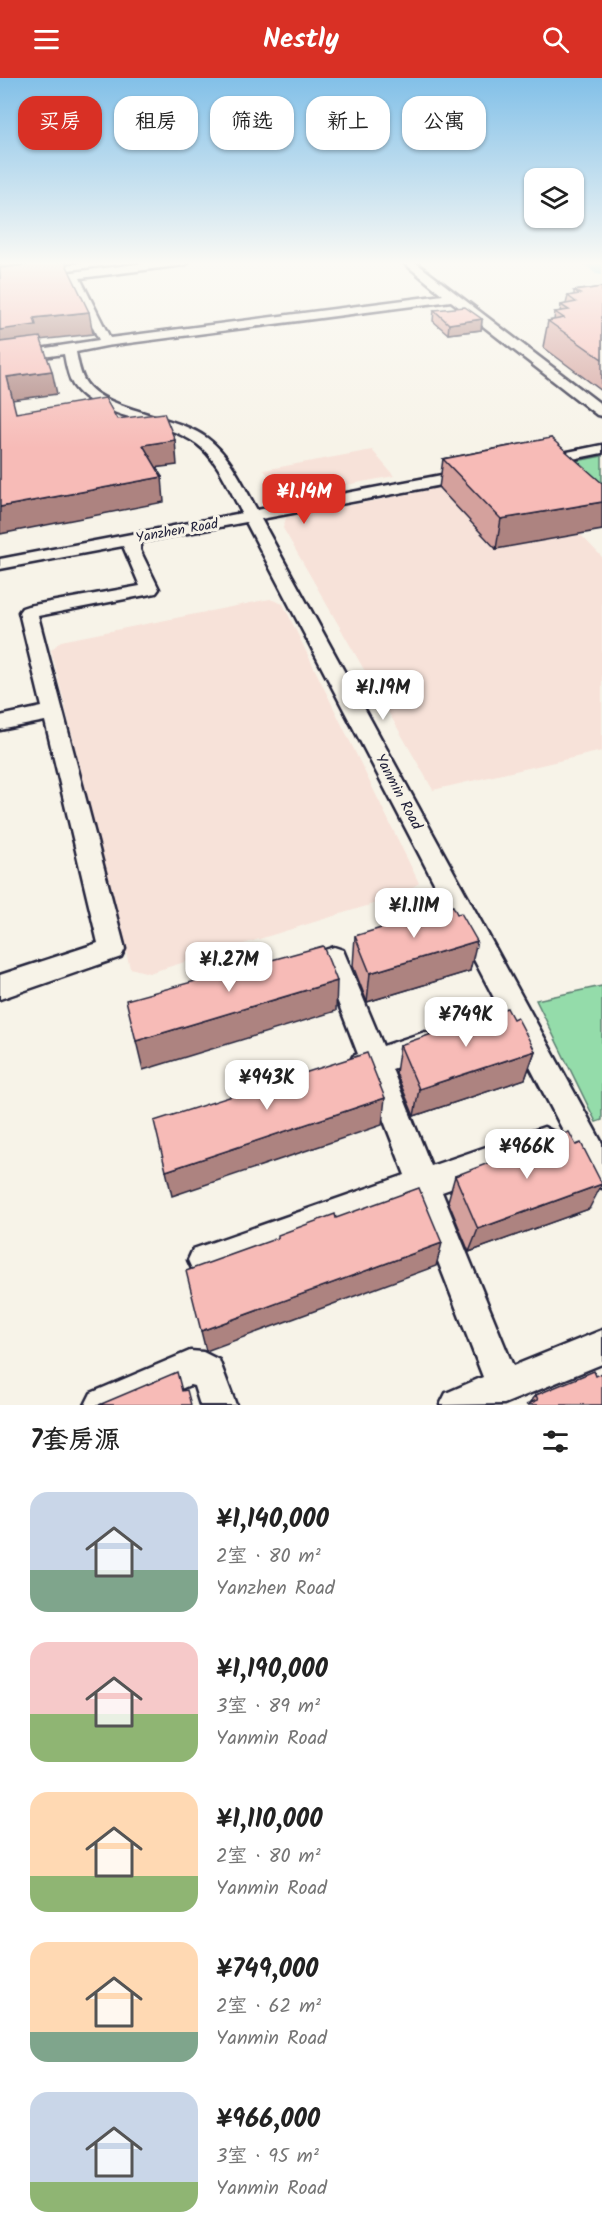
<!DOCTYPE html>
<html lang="zh">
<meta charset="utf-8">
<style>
:root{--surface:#fff;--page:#f2f2f2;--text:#222;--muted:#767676;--accent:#d93025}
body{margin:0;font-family:Kalam,"LXGW WenKai TC",sans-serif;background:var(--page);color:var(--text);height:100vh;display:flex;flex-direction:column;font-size:22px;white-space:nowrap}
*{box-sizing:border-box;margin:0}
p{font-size:20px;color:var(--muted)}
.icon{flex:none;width:33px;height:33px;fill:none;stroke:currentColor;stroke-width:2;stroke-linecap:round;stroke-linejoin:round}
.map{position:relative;height:1327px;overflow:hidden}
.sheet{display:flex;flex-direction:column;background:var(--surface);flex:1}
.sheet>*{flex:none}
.banner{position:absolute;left:18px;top:18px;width:567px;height:54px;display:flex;gap:12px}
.fabs{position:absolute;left:524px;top:90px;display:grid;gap:12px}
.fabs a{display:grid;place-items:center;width:60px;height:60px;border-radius:12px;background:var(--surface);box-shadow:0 2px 4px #0004;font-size:30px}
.price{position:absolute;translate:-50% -51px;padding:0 14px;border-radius:12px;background:#fff;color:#222;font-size:20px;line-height:39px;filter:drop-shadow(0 2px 3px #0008)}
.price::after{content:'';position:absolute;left:50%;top:36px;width:18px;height:14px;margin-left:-9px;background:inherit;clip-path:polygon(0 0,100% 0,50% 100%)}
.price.on{background:var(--accent);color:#fff}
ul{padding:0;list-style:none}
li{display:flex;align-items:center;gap:18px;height:150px;padding:0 30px}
li span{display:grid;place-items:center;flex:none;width:168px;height:120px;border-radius:18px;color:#555}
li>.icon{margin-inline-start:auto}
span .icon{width:72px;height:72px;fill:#fffc;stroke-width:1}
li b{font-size:26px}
h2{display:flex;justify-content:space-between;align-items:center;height:72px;padding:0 30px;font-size:26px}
.chip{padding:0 21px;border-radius:18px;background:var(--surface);box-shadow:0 2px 4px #0004;font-size:21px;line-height:54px}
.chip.on{background:var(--accent);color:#fff}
header{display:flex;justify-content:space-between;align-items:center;height:78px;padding:0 30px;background:var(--accent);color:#fff;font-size:27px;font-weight:600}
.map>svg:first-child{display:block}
.built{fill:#f7e2d9}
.green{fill:#94dcaa;stroke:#5b7f72;stroke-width:1.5}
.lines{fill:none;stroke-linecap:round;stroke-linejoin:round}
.river{fill:#89d3e9;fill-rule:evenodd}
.minor-casing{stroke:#22223b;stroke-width:5}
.minor{fill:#f7f3e8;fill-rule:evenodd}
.wall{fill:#d4a19d;stroke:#22223b;stroke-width:1.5}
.shaded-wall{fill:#ad8380;stroke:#22223b;stroke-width:1.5}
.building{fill:#f7bbb7;stroke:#22223b;stroke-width:1.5}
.labels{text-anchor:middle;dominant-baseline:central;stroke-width:6;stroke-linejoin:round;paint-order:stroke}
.far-street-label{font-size:14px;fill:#22223b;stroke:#f7f3e8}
.street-label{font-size:15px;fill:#22223b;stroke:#f7f3e8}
</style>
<header><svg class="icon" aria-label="menu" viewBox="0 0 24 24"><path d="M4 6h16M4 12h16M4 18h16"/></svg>Nestly<svg class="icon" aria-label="search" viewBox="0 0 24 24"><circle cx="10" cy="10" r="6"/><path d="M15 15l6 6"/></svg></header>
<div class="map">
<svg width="602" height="1327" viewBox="0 0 602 1327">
<rect width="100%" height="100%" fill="#f7f3e8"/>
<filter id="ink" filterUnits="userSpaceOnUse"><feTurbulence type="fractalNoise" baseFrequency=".0167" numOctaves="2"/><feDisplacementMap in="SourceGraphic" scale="12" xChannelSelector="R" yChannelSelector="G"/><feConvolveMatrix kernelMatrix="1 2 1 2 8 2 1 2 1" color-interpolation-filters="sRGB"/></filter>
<g filter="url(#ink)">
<g class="built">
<path d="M372 372 394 398 282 419 264 392Z"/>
<path d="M439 410 496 471 580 456 602 479V673L433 712 283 450 286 440Z"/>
<path d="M270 521 283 526 419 805 399 818 149 895 130 890 51 572 61 563Z"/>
</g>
<g class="green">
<path d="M602 378V422L546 389Z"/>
<path d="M602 908V1042L596 1044 536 922Z"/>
</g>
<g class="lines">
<path class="river" d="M582 184H602V197L596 196Z"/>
<g class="minor-casing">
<g id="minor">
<path d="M153 184H189L184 187 80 200 110 260 443 217 403 184H415L602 327V338L597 337 451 223 106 268 76 274C78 284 80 297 86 305 104 332 176 337 207 360 231 378 243 407 257 432L468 392 476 397 468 402 261 441 602 1065V1110L591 1106 246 444 140 464V472L159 511 156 515 38 538 125 871 121 879 0 921V897L98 865 45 643 0 652V638L42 629 19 534 22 530 28 528 140 508 123 468 0 491V481L242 435C229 411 219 383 197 366 163 341 95 340 73 307 68 298 66 287 64 276L0 285V277L99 262 69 201 0 209V203Z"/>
<path d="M602 367V375L543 387 536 383 543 379Z"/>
<path d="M334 869 343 872 383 968 425 954 435 958 439 967 435 976 392 991 431 1088 544 1049 554 1054 559 1064 554 1074 442 1114 513 1288 602 1252V1286L504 1326 440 1327 446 1315 483 1299 415 1124 204 1198 193 1193 188 1182 193 1171 405 1097 367 999 363 1000 353 996 349 987 353 978 358 976 321 880 325 872Z"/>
<path d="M190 1273 203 1274 219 1282 236 1327H200L194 1308 190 1307 144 1327H85L91 1315Z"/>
</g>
</g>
<use href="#minor" class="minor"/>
</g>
<g class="wall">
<path d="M602 209V313L543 269 548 243 554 242 555 234H560L561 227 566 226 568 218 574 217V213Z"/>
<path d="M434 232 482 241 481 252 448 256 433 243Z"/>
<path d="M551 360 496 471 439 410 443 381Z"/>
<path d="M457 836 470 893 367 924 353 888 355 858Z"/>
<path d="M400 967 535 973 525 1001 414 1038 396 995Z"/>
<path d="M455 1098 589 1131 469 1174 448 1123Z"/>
<path d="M596 1298 530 1325 536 1317Z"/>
</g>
<g class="shaded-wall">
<path d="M0 184H86L66 186 0 201Z"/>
<path d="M89 234 93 256 39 262 0 275V252L34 240Z"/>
<path d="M482 241 481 252 448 256 449 246Z"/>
<path d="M52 293 57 316 12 322 7 299Z"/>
<path d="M175 362 177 387 146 391 143 367Z"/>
<path d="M162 399 164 424 0 456V429Z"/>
<path d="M602 424V452L496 471 501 441Z"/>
<path d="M477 863 470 893 367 924 370 895Z"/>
<path d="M337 903 336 933 143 992 136 963Z"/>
<path d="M535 973 525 1001 414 1038 419 1011Z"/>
<path d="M385 1020 382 1047 172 1118 166 1093Z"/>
<path d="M602 1106 589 1131 469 1174 478 1151Z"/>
<path d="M442 1165 436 1188 206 1273 201 1253Z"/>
</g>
<g class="building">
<path d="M51 184H65L89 234 34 240 36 247 0 252V190Z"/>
<path d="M602 209V281L548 243 564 240 555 234 569 232 561 227 576 224 568 218 580 216 574 213Z"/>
<path d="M465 229 482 241 449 246 434 232Z"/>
<path d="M40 259 52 293 7 299 16 335 105 320 117 341 164 335 175 362 143 367 162 399 0 429V264Z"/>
<path d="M551 360 602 405V424L501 441 443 381Z"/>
<path d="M453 828 457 836 461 835 477 863 370 895 355 858Z"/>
<path d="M323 868 337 903 136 963 126 922Z"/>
<path d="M507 930 513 941 517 939 535 973 419 1011 400 967Z"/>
<path d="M367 975 385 1020 166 1093 154 1043Z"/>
<path d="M569 1054 576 1067 581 1065 602 1106 478 1151 455 1098Z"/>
<path d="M419 1110 442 1165 201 1253 186 1193 278 1160V1157L335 1136 336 1140Z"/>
<path d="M594 1293 596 1298 602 1295V1327H526L538 1322 536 1317Z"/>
<path d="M177 1294 182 1313 187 1312 191 1327H99Z"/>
</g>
</g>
<linearGradient id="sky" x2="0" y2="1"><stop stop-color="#82c0e8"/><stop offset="0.5" stop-color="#fbfaf5"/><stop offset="1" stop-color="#fbfaf5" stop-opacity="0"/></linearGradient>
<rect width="602" height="370" fill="url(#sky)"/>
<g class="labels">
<g class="far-street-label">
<text transform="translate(177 453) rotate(-10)">Yanzhen Road</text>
</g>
<g class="street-label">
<text transform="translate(398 714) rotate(62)">Yanmin Road</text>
</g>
</g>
</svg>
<div class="fabs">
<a><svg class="icon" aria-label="layers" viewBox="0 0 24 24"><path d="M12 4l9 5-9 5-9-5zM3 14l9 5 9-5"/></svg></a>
</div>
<b class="price on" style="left:304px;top:447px">¥1.14M</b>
<b class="price" style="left:383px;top:643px">¥1.19M</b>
<b class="price" style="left:414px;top:861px">¥1.11M</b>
<b class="price" style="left:229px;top:915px">¥1.27M</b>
<b class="price" style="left:466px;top:970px">¥749K</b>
<b class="price" style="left:267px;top:1033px">¥943K</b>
<b class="price" style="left:527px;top:1102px">¥966K</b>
<div class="banner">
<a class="chip on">买房</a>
<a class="chip">租房</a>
<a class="chip">筛选</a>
<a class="chip">新上</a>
<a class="chip">公寓</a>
</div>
</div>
<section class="sheet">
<h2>7套房源<svg class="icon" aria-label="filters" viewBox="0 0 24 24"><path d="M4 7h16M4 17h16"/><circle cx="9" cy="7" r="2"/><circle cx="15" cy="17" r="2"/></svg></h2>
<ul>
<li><span style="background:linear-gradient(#c9d6e8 65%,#7fa58c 0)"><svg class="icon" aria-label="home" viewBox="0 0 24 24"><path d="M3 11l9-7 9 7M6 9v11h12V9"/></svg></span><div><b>¥1,140,000</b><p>2室 · 80 m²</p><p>Yanzhen Road</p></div></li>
<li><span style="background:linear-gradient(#f6c9c9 60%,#8fb573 0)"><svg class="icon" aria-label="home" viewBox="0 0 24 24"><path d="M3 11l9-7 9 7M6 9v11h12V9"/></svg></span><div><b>¥1,190,000</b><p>3室 · 89 m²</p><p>Yanmin Road</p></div></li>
<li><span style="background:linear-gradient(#ffd9b3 70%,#8fb573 0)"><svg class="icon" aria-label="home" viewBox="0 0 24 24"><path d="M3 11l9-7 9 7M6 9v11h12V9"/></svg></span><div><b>¥1,110,000</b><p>2室 · 80 m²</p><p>Yanmin Road</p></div></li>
<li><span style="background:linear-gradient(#ffd9b3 75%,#7fa58c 0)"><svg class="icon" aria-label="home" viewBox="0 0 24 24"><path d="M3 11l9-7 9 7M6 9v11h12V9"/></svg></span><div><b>¥749,000</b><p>2室 · 62 m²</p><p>Yanmin Road</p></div></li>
<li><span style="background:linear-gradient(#c9d6e8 75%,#8fb573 0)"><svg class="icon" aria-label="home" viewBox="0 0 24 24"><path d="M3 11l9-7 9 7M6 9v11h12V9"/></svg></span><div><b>¥966,000</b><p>3室 · 95 m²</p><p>Yanmin Road</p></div></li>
</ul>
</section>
